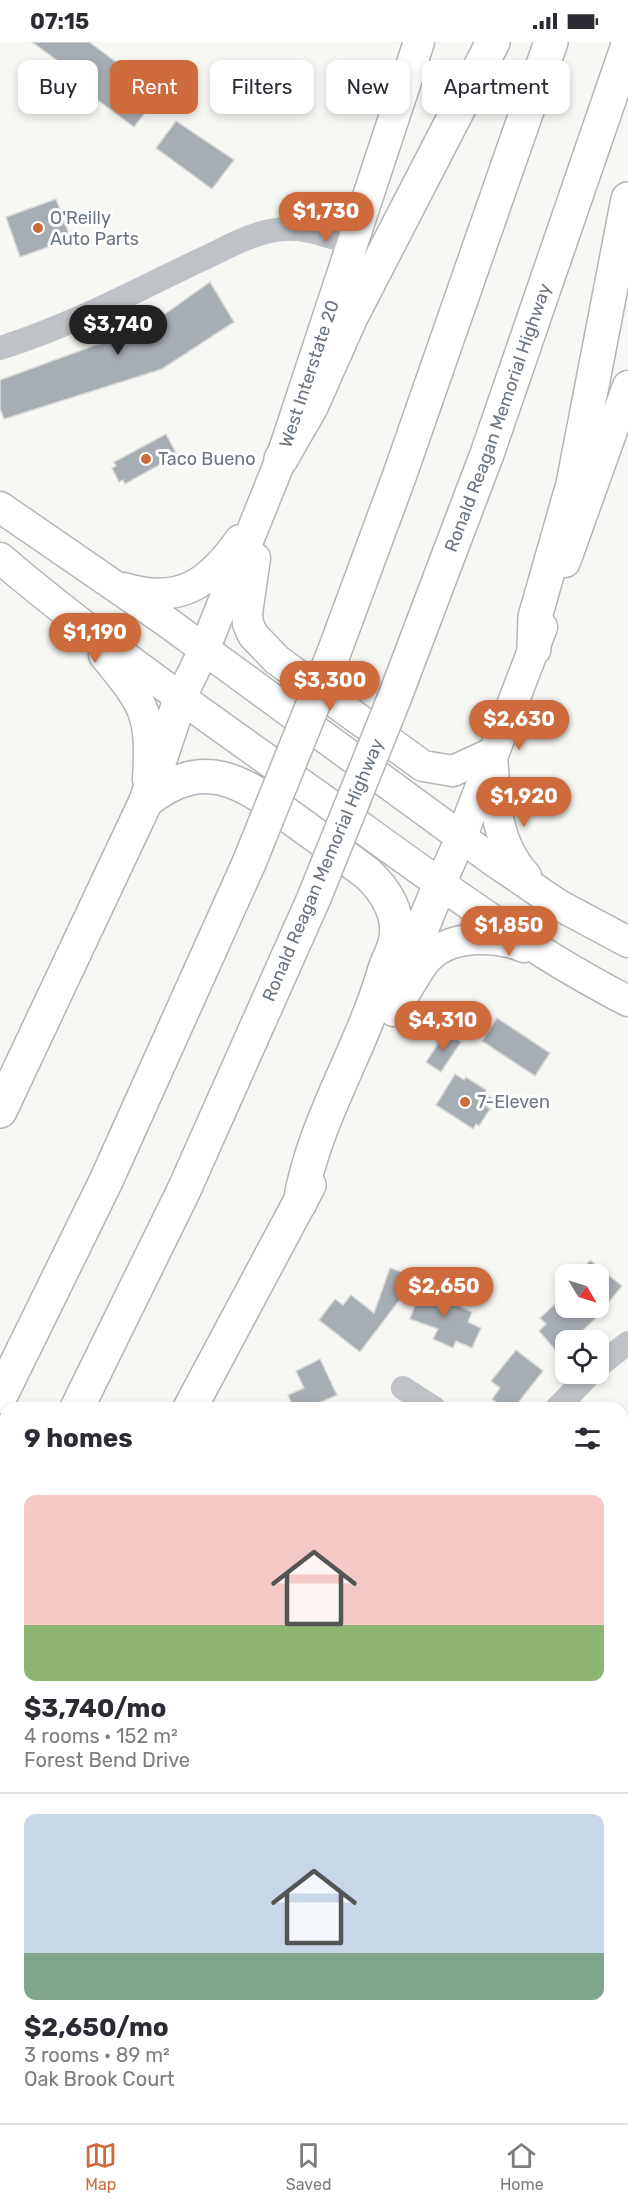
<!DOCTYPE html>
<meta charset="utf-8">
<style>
:root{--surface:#fff;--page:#f2f2f3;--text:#2b2b33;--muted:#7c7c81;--line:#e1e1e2;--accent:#ce6b3d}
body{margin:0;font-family:Rubik,sans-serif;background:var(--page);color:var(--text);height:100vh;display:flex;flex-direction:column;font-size:22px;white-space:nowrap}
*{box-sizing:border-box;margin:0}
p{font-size:20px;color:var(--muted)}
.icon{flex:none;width:33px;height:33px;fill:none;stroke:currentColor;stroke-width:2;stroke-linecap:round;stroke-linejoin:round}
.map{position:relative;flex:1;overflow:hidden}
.drawer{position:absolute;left:0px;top:1360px;width:628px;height:722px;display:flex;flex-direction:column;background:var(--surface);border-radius:18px 18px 0 0;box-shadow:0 3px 9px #0003}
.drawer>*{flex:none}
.hud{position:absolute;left:18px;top:18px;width:592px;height:54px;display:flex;gap:12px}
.needle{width:39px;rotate:128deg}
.buttons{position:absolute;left:555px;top:1222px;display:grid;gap:12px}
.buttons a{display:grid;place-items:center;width:54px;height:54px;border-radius:12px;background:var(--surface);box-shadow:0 3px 9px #0003;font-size:30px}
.price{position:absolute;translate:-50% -51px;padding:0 14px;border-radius:21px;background:var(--accent);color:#fff;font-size:20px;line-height:39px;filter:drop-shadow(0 2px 3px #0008)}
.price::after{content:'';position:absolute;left:50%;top:36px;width:18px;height:14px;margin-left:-9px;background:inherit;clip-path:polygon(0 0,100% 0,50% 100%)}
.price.current{background:#222;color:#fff}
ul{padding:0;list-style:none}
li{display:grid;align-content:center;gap:12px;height:318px;padding:0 24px}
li+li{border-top:2px solid var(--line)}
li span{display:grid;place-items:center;height:186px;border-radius:12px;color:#555}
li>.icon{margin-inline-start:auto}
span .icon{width:108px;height:108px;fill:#fffc;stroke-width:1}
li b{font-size:26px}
h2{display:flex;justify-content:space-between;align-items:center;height:72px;padding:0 24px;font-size:26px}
.tag{padding:0 21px;border-radius:12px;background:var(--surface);box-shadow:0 3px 9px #0003;font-size:21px;line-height:54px}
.tag.current{background:var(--accent);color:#fff}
.status{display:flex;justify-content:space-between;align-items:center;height:42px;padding:0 30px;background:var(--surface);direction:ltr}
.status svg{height:16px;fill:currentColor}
.tab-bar{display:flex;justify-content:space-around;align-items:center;height:84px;border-top:2px solid var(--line);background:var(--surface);font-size:16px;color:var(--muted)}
.tab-bar a{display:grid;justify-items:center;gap:3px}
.tab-bar .current{color:var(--accent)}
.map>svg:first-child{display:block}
.forest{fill:url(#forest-firs)}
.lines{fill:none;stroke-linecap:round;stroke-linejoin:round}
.stream{stroke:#b9c1c6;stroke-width:4.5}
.building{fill:#a6adb3;stroke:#d8d9d7;stroke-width:1.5}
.major-casing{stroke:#b3b6ba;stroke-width:33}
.highway-casing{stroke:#b3b5b9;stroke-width:36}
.minor{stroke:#bfc2c6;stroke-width:24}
.major{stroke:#fff;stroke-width:30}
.highway{stroke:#fff;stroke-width:33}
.highway-bridge-casing{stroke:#b3b5b9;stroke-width:36;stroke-linecap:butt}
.highway-bridge{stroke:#fff;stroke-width:33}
.poi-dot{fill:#ce6b3d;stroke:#fff;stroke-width:2}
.labels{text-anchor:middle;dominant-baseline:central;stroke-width:6;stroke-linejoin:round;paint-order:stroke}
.poi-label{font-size:18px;fill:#6a7582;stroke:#fff;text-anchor:start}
.street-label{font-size:18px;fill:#6a7582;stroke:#fff}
</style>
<div class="status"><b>07:15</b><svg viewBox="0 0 49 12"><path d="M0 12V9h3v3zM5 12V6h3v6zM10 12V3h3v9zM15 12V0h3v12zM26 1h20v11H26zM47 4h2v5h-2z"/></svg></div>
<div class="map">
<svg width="628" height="2081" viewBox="0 0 628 2081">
<defs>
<pattern id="forest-firs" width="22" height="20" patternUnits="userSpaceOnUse" patternTransform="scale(1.5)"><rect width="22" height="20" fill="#d6dbd4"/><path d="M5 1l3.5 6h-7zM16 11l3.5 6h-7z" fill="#b2b6b1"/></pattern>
</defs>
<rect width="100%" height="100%" fill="#f7f7f4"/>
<path class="forest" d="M6 1713V1818L0 1829V1718Z"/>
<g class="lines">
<g class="stream">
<path d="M622 1470 628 1466"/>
<path d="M470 2081 471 2076"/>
</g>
</g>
<g class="building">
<path d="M32 0H89L116 20 112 26 155 58 134 85 91 53 96 47Z"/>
<path d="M176 79 234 118 212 147 156 106Z"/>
<path d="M56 157 71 197 20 215 6 175Z"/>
<path d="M210 240 234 280 162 327 4 377 0 366V338L148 284Z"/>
<path d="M166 392 177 413 125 442 123 438 119 440 112 426 116 424 114 420Z"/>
<path d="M497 976 550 1011 535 1034 482 999Z"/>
<path d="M446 990 461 1000 441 1030 426 1020Z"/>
<path d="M455 1032 464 1038 466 1035 486 1048 485 1051 493 1057 487 1065 490 1067 479 1084 476 1082 473 1087 436 1063Z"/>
<path d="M590 1218 622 1244 595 1277 571 1299H566V1304L558 1311 539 1289 546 1282 540 1276 556 1261 561 1266H598V1233H578Z"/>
<path d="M390 1226 417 1235 360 1310 319 1278 335 1257 343 1263 351 1253 374 1271Z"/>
<path d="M424 1238 439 1243 436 1253 472 1270 468 1280 481 1286 472 1306 456 1299 453 1306 433 1297 438 1287 410 1277Z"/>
<path d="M516 1308 543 1329 514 1366H504L492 1357 500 1346 491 1339Z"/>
<path d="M320 1317 337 1353 307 1366H294L288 1353 304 1346 296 1329Z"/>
</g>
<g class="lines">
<g class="major-casing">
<g id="major">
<path d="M0 465 167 580 491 817 557 862 628 900"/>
<path d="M0 516C100 601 208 675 315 752 416 824 517 902 628 959"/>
<path d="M255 516 247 571 248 582 253 593 277 618 423 724 453 729 492 711C495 755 494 800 526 834"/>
<path d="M565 520 628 344"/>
<path d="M124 546C179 563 209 542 240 498"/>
<path d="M104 613C145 663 152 671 148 737"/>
<path id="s1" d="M181 655 204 608 281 417 419 0"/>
<path d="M440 842 461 796 542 585"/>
<path d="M394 969C401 958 422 920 430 914 454 892 497 894 524 905"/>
</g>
</g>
<g class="highway-casing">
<g id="highway">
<path d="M281 417 311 365 351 275 493 0"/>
<path d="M534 607 535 575 573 442 628 157"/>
<path d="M333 613 399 435 551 0"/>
<path id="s2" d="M394 657 487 412 628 3"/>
<path d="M146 759C204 713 242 739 293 777 318 795 343 813 368 832 385 848 400 871 396 896 395 907 387 919 384 930 361 1009 313 1081 300 1161"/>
<path d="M402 935 440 842"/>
<path d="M0 1069 146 759 181 655"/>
<path d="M0 1355 106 1139 249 821"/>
<path d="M77 1366 184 1148 314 856"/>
<path d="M190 1366 309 1143"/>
<path d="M0 1513 6 1502"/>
<path d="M0 1636 6 1629"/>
</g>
</g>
<g class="minor">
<path d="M0 306C68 285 134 250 198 219 225 207 253 189 284 187 307 185 330 195 351 201"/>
<path d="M598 1324 628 1301"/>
<path d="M403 1346 434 1366"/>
<path d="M557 1366 590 1332"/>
<path d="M0 2051 6 2043"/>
<path d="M195 2076 210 2081"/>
<path d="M341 2081V2076"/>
</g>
<use href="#major" class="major"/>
<use href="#highway" class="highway"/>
<g class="highway-bridge-casing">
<g id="highway-bridge">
<path d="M249 821 333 613"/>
<path d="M314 856 394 657"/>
</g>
</g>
<use href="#highway-bridge" class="highway-bridge"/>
</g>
<g class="poi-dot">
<circle cx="38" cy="186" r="6"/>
<circle cx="146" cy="417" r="6"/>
<circle cx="465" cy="1060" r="6"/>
</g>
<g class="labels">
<g class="poi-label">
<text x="50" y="176">O'Reilly<tspan x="50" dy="21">Auto Parts</tspan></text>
<text x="158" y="417">Taco Bueno</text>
<text x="477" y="1060">7-Eleven</text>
</g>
<g class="street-label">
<text stroke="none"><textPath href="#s1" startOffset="348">West Interstate 20</textPath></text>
<text stroke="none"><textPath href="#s2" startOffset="300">Ronald Reagan Memorial Highway</textPath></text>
<text transform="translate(323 828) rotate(-67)">Ronald Reagan Memorial Highway</text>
</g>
</g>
</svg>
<div class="buttons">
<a><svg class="needle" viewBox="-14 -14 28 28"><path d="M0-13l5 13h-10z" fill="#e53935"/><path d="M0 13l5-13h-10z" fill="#7c7c81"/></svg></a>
<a><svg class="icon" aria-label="locate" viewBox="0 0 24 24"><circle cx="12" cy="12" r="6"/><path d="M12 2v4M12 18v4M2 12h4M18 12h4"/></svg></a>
</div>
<b class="price" style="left:326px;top:201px">$1,730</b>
<b class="price current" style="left:118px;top:314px">$3,740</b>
<b class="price" style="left:95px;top:622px">$1,190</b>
<b class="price" style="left:330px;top:670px">$3,300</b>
<b class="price" style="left:519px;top:709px">$2,630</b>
<b class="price" style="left:524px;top:786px">$1,920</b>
<b class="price" style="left:509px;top:915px">$1,850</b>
<b class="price" style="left:443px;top:1010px">$4,310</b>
<b class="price" style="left:444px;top:1276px">$2,650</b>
<div class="hud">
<a class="tag">Buy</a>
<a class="tag current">Rent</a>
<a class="tag">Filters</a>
<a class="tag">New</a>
<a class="tag">Apartment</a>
</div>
<section class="drawer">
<h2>9 homes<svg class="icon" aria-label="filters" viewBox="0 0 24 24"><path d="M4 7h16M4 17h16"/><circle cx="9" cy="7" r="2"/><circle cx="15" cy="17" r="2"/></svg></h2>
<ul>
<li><span style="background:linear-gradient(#f6c9c9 70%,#8fb573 0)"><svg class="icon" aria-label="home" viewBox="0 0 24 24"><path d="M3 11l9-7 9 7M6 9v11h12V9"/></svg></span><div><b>$3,740/mo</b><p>4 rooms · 152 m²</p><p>Forest Bend Drive</p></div></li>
<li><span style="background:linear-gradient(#c9d6e8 75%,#7fa58c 0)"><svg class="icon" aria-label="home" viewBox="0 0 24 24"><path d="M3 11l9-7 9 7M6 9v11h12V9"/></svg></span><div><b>$2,650/mo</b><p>3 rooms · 89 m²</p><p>Oak Brook Court</p></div></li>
</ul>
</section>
</div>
<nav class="tab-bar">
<a class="current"><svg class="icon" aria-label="map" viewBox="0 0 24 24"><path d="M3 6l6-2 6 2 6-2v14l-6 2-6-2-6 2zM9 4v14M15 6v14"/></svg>Map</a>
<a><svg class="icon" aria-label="saved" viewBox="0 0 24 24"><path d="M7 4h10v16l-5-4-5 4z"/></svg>Saved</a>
<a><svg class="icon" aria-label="home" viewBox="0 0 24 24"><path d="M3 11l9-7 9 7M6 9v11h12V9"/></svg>Home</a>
</nav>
